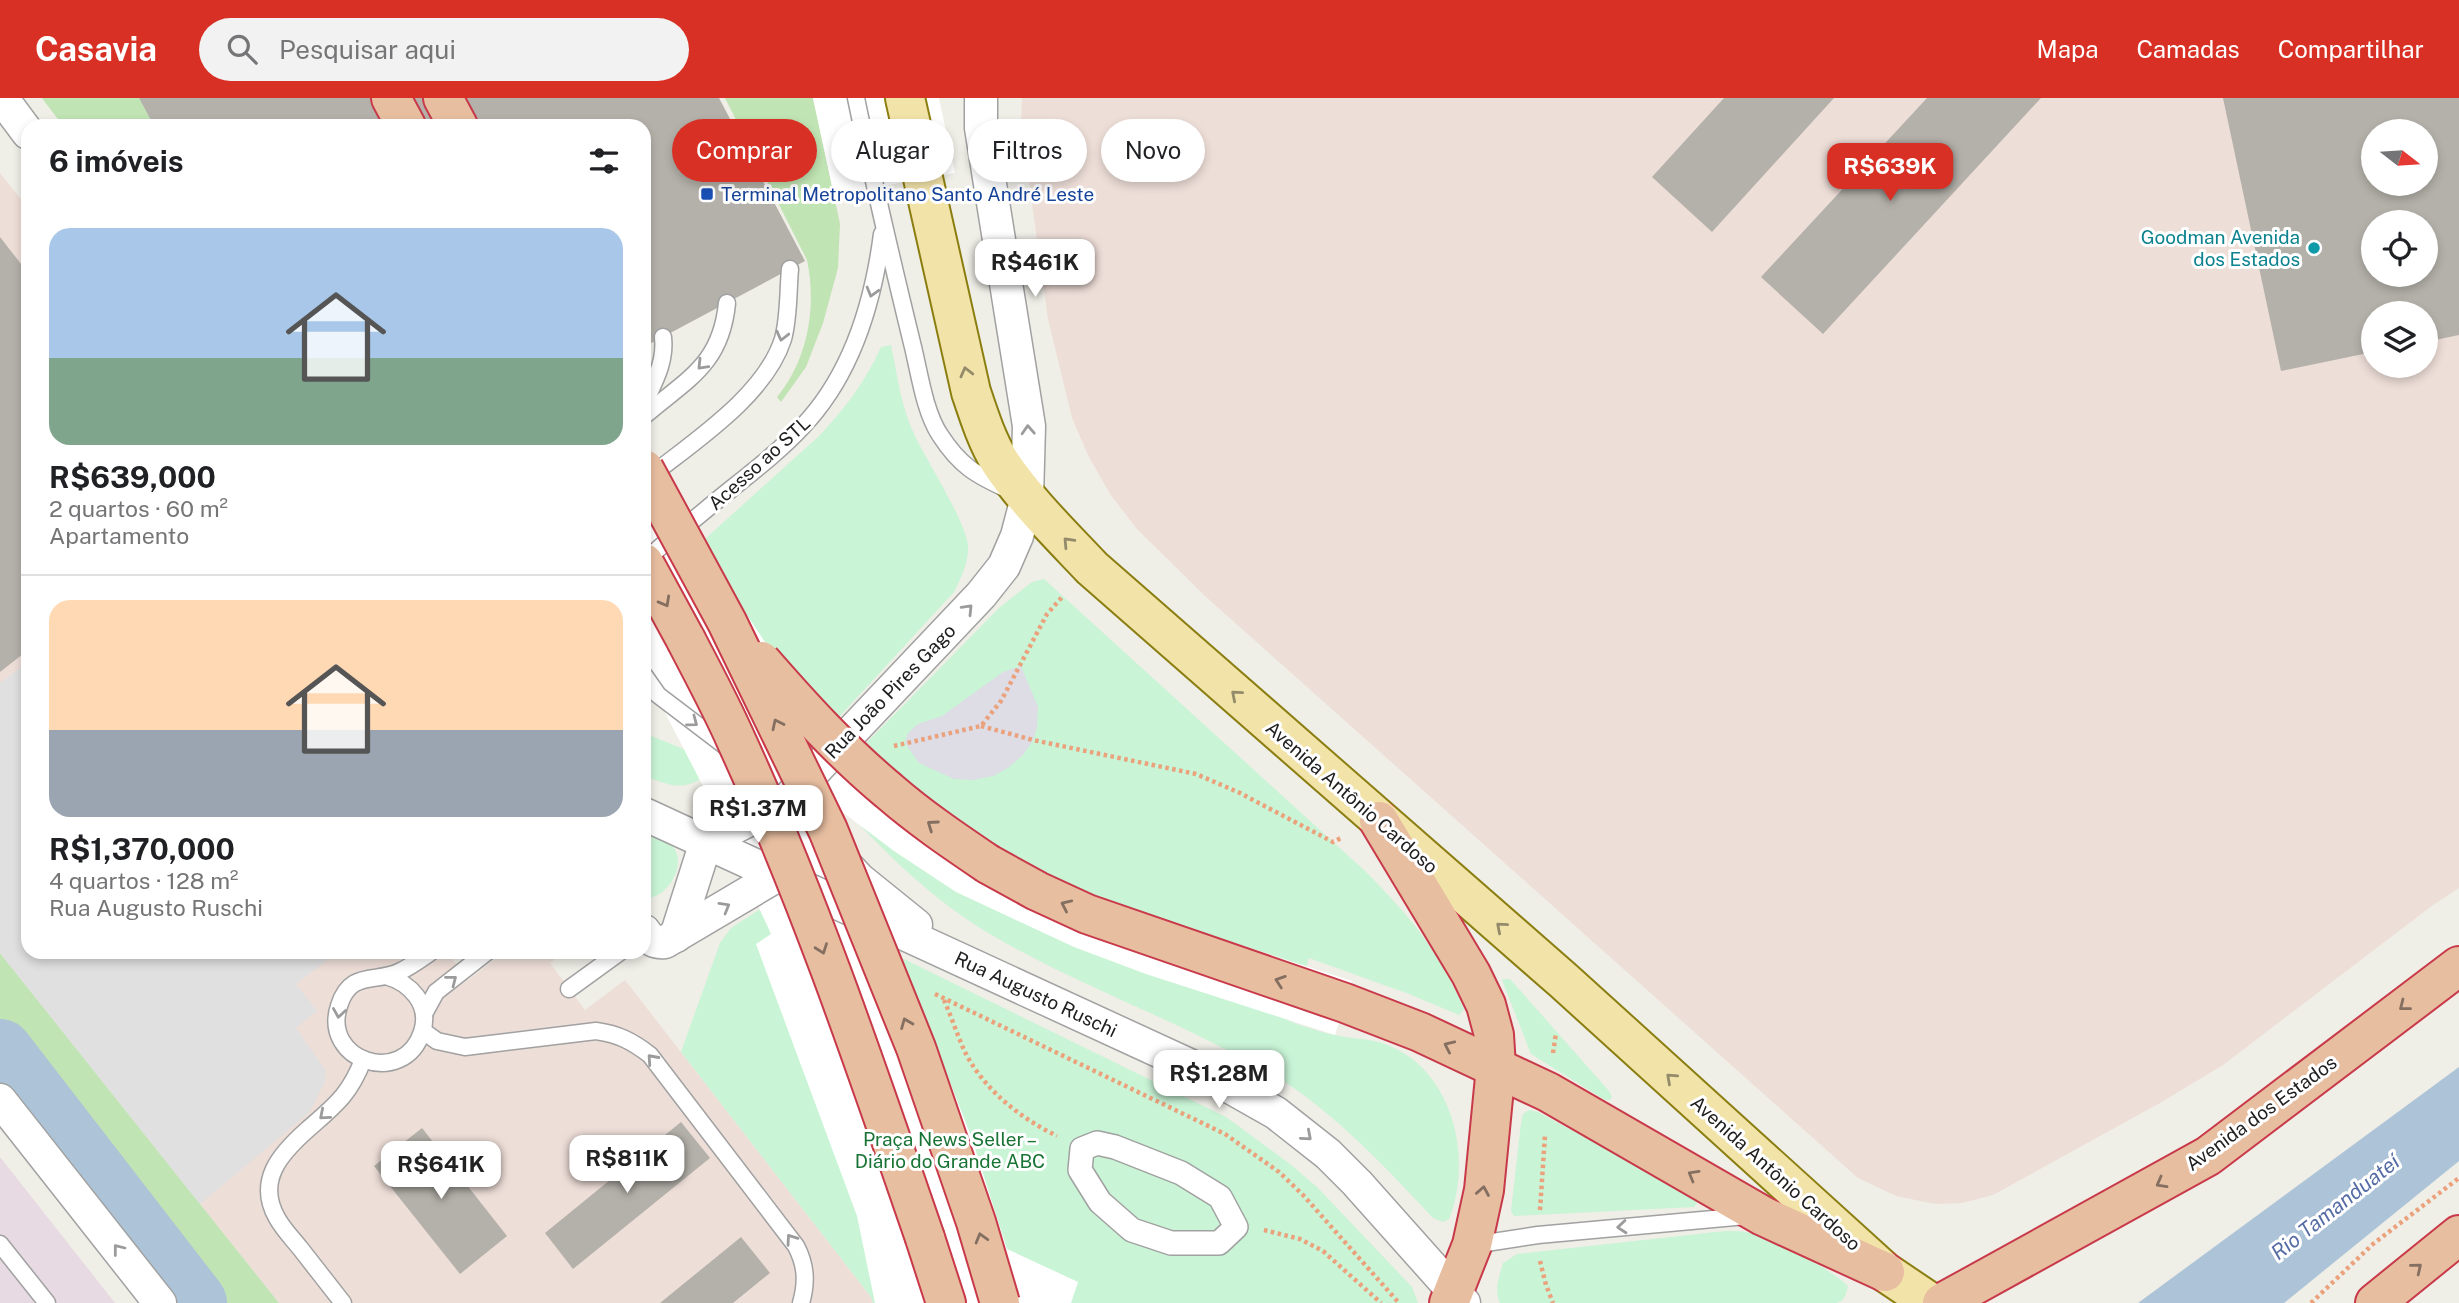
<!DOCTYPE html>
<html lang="pt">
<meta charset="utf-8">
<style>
:root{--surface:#fff;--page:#f2f2f2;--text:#202124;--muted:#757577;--line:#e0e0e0;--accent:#d93025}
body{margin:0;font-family:"Public Sans",sans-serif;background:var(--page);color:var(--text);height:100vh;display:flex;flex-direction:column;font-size:26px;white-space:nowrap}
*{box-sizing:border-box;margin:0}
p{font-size:23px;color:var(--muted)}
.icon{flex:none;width:38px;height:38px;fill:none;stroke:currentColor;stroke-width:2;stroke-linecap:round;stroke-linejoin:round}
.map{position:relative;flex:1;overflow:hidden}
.side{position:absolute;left:21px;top:21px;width:630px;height:840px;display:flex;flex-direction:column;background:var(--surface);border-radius:21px;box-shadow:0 4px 10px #0003}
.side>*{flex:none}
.banner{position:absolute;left:672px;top:21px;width:665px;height:63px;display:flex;gap:14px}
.needle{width:46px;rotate:107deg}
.buttons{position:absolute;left:2361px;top:21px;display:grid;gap:14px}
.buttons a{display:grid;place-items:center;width:77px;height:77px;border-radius:50%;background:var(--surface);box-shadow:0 4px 10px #0003;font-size:35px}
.price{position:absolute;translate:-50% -60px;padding:0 16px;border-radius:14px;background:#fff;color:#222;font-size:23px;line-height:46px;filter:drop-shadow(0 2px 4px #0008)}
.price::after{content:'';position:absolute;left:50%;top:42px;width:21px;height:16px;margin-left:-10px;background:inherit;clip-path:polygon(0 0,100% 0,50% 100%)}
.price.active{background:var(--accent);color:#fff}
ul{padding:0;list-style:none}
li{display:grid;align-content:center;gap:14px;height:371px;padding:0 28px}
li+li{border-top:2px solid var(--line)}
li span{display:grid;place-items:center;height:217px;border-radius:21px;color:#555}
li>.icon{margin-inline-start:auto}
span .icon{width:126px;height:126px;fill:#fffc;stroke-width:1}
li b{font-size:30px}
h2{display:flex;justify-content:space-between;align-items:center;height:84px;padding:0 28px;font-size:30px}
.tag{padding:0 24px;border-radius:32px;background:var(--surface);box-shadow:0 4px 10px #0003;font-size:24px;line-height:63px}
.tag.active{background:var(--accent);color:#fff}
header{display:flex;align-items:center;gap:42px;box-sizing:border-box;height:98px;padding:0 35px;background:var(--accent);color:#fff}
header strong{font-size:33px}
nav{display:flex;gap:38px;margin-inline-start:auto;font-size:24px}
.search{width:490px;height:63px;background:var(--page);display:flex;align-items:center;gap:18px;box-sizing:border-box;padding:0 24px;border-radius:38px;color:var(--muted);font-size:26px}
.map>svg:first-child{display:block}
.commercial{fill:#eeded8;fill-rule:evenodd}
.industrial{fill:#e8dae2}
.grass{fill:#c0e4b3}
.park{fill:#c9f4d6}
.parking{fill:#e0e0e0}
.plaza{fill:#dedce5}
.water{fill:#adc4d8}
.pier{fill:#fff}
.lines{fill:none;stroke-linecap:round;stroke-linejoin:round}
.river{stroke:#adc4d8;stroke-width:66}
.building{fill:#b4b1aa;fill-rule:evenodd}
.service-casing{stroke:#a1a1a1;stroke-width:19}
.pedestrian-casing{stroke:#a1a1a1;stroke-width:26}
.minor-casing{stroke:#a1a1a1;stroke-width:35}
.primary-casing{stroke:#8b7e10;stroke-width:42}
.trunk-casing{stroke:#c8394a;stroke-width:42}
.path{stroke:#eba17c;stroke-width:4.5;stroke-dasharray:3.5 3.5;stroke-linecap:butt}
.service{stroke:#fff;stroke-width:16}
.pedestrian{stroke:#fff;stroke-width:23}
.minor{stroke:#fff;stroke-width:32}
.primary{stroke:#f2e3a9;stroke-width:38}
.trunk{stroke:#e8bea0;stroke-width:38}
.trunk-bridge-casing{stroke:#c8394a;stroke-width:42;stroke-linecap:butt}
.trunk-bridge{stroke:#e8bea0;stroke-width:38}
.oneway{stroke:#9b9b9b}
.oneway2{stroke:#948b6b}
.oneway3{stroke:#846f60}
.transit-dot{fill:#1a4fb4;stroke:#fff;stroke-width:2.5}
.culture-dot{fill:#0f9aa8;stroke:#fff;stroke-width:2.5}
.labels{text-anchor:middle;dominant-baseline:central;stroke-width:6;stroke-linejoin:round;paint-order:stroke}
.transit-label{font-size:19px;fill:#164399;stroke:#fff;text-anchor:start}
.culture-label{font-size:19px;fill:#0d838f;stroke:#fff;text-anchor:end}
.street-label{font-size:19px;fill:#202020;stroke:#fff}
.park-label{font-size:19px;fill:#187334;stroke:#fff}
.water-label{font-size:21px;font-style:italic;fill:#566ca5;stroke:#fff}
</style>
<header>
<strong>Casavia</strong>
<div class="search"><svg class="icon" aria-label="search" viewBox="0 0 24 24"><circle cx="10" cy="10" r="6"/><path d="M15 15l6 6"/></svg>Pesquisar aqui</div>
<nav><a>Mapa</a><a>Camadas</a><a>Compartilhar</a></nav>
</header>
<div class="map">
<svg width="2459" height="1205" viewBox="0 0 2459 1205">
<rect width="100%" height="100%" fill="#efeee7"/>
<g class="commercial">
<path d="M1022 0H2459V790L2433 807 2223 967 2160 1005 1993 1097 1962 1105 1935 1106 1896 1098 1858 1080 1205 498 1137 431 1110 396 1089 359 1072 320 1048 221 1021 26ZM2373 33H2426V86H2373ZM2373 124H2426V177H2373ZM2373 215H2426V268H2373Z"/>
<path d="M0 75 28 110V854H447L468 882 504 854H564L550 865 585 912 625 882 871 1199 873 1205H279L0 855Z"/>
</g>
<path class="industrial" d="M0 1059 115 1205H0Z"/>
<g class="grass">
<path d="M42 0H139L154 28H63Z"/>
<path d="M725 0H813L840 126 838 170 823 225 806 269 781 304 777 299C808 262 817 208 807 162Z"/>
<path d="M0 855 279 1205H181L0 972Z"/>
</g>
<g class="park">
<path d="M891 247C897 276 901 308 914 336 926 362 966 423 968 448 969 464 961 480 954 494L795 667 695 450 818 339C844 312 866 283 881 249Z"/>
<path d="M1044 481 1365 773C1410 818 1438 852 1464 911L1459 917 1409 896 1309 860 1289 923C1303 928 1319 934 1335 937 1350 941 1367 940 1382 945 1452 968 1474 1058 1449 1121L1443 1124 1433 1120C1391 1075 1348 1029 1298 993 1264 969 1227 952 1191 934 1126 903 1058 875 995 839 931 802 885 754 835 701L834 678 1000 509 1032 484Z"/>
<path d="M644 635 686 652 700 681C680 694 665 685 644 678Z"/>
<path d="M644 733C653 738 668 742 674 750 687 769 665 803 644 800Z"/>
<path d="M768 806 861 840 1226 1019 1290 1066 1317 1089 1412 1189 1418 1205H873L871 1199 681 954 720 845 731 830Z"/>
<path d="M1504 881H1510L1609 993 1612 999 1610 1002H1605L1531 956 1502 882Z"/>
<path d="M1529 1012 1538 1014 1696 1099 1698 1104 1694 1109 1514 1118 1511 1113 1521 1025 1523 1016Z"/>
<path d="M1725 1133C1736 1133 1747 1133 1758 1137 1782 1146 1830 1171 1848 1188 1846 1196 1845 1202 1837 1205H1500C1494 1191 1499 1179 1503 1165L1517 1156Z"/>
</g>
<path class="parking" d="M28 564V854H338L296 886 317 913 296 930 326 973 325 983 310 1014 200 1106 0 855V585Z"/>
<path class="plaza" d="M1021 568 1038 609 1037 629 1033 642 1023 657 1008 670 993 678 973 682 954 681 919 665 905 645 908 635 918 626 942 618 1003 574Z"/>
<path class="water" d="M2459 969V1063L2284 1205H2138Z"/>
<g class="pier">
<path d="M813 0H939L955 75 834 97Z"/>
<path d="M644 340 693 436 783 571 949 724 1063 785 1136 813 1352 883 1335 937 1146 876 1074 849 956 794 894 753 837 710 835 713 919 905 971 1038 1007 1151 1078 1184 1071 1205H875L857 1118 756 846 771 836 705 692 644 574Z"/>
</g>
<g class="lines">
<path class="river" d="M0 954 194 1205"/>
</g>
<g class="building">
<path d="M139 0H719L805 163 644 249V28H154Z"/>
<path d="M1724 0H1834L1712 134 1652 79Z"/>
<path d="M1927 0H2041L1823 236 1761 179Z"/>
<path d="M2223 0H2459V237L2426 244V215H2373V254L2281 273ZM2373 33H2426V86H2373ZM2373 124H2426V177H2373Z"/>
<path d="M0 139 28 175V552L0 574Z"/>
<path d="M681 1024 710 1060 573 1171 545 1135Z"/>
<path d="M422 1030 507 1138 460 1176 374 1068Z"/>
<path d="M741 1139 770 1175 733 1205H660Z"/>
</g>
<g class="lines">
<g class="service-casing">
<g id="service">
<path d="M856 0C873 82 892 163 912 245 919 272 924 313 940 337 960 368 976 377 1009 392"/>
<path d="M644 306C654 284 666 264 663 239"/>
<path d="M644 318C687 281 721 267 727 205"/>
<path d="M648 380C693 344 765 298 783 241 789 220 788 193 790 171"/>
<path d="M644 464C664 444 688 427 709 409 740 383 774 359 802 329 852 277 873 206 882 136"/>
<path d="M644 577 658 597 729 651"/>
<path d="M386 878C410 885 431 906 422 934 404 990 321 963 339 908 350 872 375 885 399 874 410 869 421 861 431 854"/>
<path d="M569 891 620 854"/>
<path d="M424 916 436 894 487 854"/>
<path d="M423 933 437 943 465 949 596 933C618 936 632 943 650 957L796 1148C806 1167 807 1184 801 1205"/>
<path d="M0 1146 47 1205"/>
<path d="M1473 1147 1538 1137 1746 1118"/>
<path d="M343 1205C329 1187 314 1168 300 1150 292 1140 283 1131 277 1120 256 1083 280 1056 307 1032 334 1008 349 998 363 962"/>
</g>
</g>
<g class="pedestrian-casing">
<path id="pedestrian" d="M1097 1045 1115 1049 1181 1075 1220 1099 1236 1129 1219 1145H1171L1132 1132 1100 1104 1080 1072 1082 1051Z"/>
</g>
<g class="minor-casing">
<g id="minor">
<path d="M2 0 28 35"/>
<path d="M644 716 1200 972 1276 1015 1328 1056 1357 1085 1464 1205"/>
<path d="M706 744 786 703 981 497 1004 468 1017 438 1027 400 1029 328 981 30V0"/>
<path d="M844 765 859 781 916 827"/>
<path d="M644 833C650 842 655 845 665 844L778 777"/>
<path d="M676 838 706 744"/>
<path d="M0 1002 160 1205"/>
</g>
</g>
<g class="primary-casing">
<path id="primary" d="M905 0 971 294C979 318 987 343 1000 364 1026 403 1060 436 1092 470L1564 883 1885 1174 1931 1205"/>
</g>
<g class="trunk-casing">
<g id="trunk">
<path d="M391 0 406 28"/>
<path d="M443 0 458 28"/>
<path d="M644 465 686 542"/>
<path d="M1379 723 1471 876 1486 907 1494 937 1496 969 1484 1092 1472 1147 1449 1205"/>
<path d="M988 766 1037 793 1087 816 1345 905 1420 934 1548 994 1763 1118 1885 1174"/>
<path d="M925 1140 946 1205"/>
<path d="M1942 1205 2208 1058 2459 868"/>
<path d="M2375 1205 2459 1137"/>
</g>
</g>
<g class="path">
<path d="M981 628 1033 642 1196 676 1238 694 1333 744 1343 739"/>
<path d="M894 648 981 628 1001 603 1047 516 1063 498"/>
<path d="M935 896 1225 1036 1279 1074 1303 1097 1399 1205"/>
<path d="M944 902C951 918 957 936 964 952 983 991 1020 1020 1057 1038"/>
<path d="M1553 955 1556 935"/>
<path d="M1540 1112 1545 1037"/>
<path d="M1264 1132 1300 1141 1323 1153 1381 1205"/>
<path d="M1540 1163 1546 1187 1553 1205"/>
<path d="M2311 1205 2373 1146 2459 1080"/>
</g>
<use href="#service" class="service"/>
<use href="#pedestrian" class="pedestrian"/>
<use href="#minor" class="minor"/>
<use href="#primary" class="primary"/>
<use href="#trunk" class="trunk"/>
<g class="trunk-bridge-casing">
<g id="trunk-bridge">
<path d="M644 371 727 524 828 732 916 950 976 1124 1000 1205"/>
<path d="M686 542C703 575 721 608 736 642 810 803 867 972 925 1140"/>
<path d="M761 563C801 609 842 654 889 693 920 720 954 743 988 766"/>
</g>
</g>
<use href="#trunk-bridge" class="trunk-bridge"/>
</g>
<defs><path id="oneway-chevron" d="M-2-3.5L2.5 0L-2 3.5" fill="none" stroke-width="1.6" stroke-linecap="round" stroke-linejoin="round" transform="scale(1.75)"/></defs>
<g class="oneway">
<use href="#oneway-chevron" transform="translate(872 194) rotate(106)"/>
<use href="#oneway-chevron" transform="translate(782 238) rotate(104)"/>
<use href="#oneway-chevron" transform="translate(702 267) rotate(134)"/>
<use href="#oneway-chevron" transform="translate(1028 332) rotate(-93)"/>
<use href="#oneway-chevron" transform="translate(968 511) rotate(-46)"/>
<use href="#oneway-chevron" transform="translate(693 624) rotate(37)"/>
<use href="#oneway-chevron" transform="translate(725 809) rotate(-30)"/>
<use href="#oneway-chevron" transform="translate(452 882) rotate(-38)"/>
<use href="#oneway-chevron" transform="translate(339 915) rotate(99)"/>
<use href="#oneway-chevron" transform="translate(652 961) rotate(-132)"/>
<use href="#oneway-chevron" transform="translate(324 1017) rotate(139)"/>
<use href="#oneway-chevron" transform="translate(1307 1038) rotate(41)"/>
<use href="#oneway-chevron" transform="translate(1622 1129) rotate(175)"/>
<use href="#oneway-chevron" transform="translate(791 1141) rotate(-125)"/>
<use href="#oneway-chevron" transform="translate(118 1151) rotate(-128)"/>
</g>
<g class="oneway2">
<use href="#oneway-chevron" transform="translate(966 274) rotate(-104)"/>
<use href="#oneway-chevron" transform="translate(1068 444) rotate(-133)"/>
<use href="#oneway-chevron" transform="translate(1236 597) rotate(-139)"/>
<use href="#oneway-chevron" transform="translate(1501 829) rotate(-139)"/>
<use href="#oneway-chevron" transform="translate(1671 980) rotate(-138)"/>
</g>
<g class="oneway3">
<use href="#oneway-chevron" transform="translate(665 504) rotate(61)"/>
<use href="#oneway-chevron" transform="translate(777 626) rotate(-116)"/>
<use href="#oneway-chevron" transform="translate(932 727) rotate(-145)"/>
<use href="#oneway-chevron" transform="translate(1066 807) rotate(-155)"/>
<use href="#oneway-chevron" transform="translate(822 851) rotate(70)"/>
<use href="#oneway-chevron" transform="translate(1280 883) rotate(-161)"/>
<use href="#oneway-chevron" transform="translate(2404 908) rotate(142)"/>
<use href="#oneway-chevron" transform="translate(906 925) rotate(-112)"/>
<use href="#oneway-chevron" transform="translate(1449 948) rotate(-155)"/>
<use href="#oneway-chevron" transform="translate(1693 1077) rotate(-150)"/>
<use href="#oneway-chevron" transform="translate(2161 1085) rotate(151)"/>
<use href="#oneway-chevron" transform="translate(1483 1093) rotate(-80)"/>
<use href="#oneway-chevron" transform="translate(981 1140) rotate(-106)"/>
<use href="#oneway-chevron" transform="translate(2417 1170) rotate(-39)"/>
</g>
<rect class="transit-dot" x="700" y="89" width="14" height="14" rx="3.5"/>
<circle class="culture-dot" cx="2314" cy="150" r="7"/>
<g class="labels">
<g class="transit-label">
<text x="721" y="96">Terminal Metropolitano Santo André Leste</text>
</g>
<g class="culture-label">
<text x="2300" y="139">Goodman Avenida<tspan x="2300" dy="22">dos Estados</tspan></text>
</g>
<g class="street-label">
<text transform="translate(759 365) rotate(-42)">Acesso ao STL</text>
<text transform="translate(890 593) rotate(-46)">Rua João Pires Gago</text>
<text transform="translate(1352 699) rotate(41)">Avenida Antônio Cardoso</text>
<text transform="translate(1036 896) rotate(25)">Rua Augusto Ruschi</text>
<text transform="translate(2261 1015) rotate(-36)">Avenida dos Estados</text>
<text transform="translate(1776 1075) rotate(42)">Avenida Antônio Cardoso</text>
</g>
<g class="park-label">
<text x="950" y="1041">Praça News Seller –<tspan x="950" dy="22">Diário do Grande ABC</tspan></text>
</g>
<g class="water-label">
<text transform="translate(2335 1109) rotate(-38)">Rio Tamanduateí</text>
</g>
</g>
</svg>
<div class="buttons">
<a><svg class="needle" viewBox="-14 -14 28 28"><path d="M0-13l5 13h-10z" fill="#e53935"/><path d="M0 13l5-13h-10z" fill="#757577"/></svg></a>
<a><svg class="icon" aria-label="locate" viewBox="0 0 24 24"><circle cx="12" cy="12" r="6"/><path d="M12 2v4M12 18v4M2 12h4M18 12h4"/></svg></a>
<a><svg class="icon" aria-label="layers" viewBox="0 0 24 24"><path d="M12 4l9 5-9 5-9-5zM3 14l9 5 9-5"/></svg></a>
</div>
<b class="price active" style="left:1890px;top:105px">R$639K</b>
<b class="price" style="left:1035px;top:201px">R$461K</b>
<b class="price" style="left:758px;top:747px">R$1.37M</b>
<b class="price" style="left:1219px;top:1012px">R$1.28M</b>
<b class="price" style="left:627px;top:1097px">R$811K</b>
<b class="price" style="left:441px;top:1103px">R$641K</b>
<div class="banner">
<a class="tag active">Comprar</a>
<a class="tag">Alugar</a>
<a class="tag">Filtros</a>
<a class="tag">Novo</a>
</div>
<section class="side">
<h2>6 imóveis<svg class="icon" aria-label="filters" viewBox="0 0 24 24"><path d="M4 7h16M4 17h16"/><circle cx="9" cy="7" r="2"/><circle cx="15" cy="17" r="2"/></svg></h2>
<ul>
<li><span style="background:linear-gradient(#a9c7e8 60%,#7fa58c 0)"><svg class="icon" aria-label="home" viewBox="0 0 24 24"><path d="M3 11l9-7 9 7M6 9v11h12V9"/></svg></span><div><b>R$639,000</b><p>2 quartos · 60 m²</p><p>Apartamento</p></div></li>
<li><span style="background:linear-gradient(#ffd9b3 60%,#9aa5b1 0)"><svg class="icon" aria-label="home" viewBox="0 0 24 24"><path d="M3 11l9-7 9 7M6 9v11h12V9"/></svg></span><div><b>R$1,370,000</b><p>4 quartos · 128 m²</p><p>Rua Augusto Ruschi</p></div></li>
</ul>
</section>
</div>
